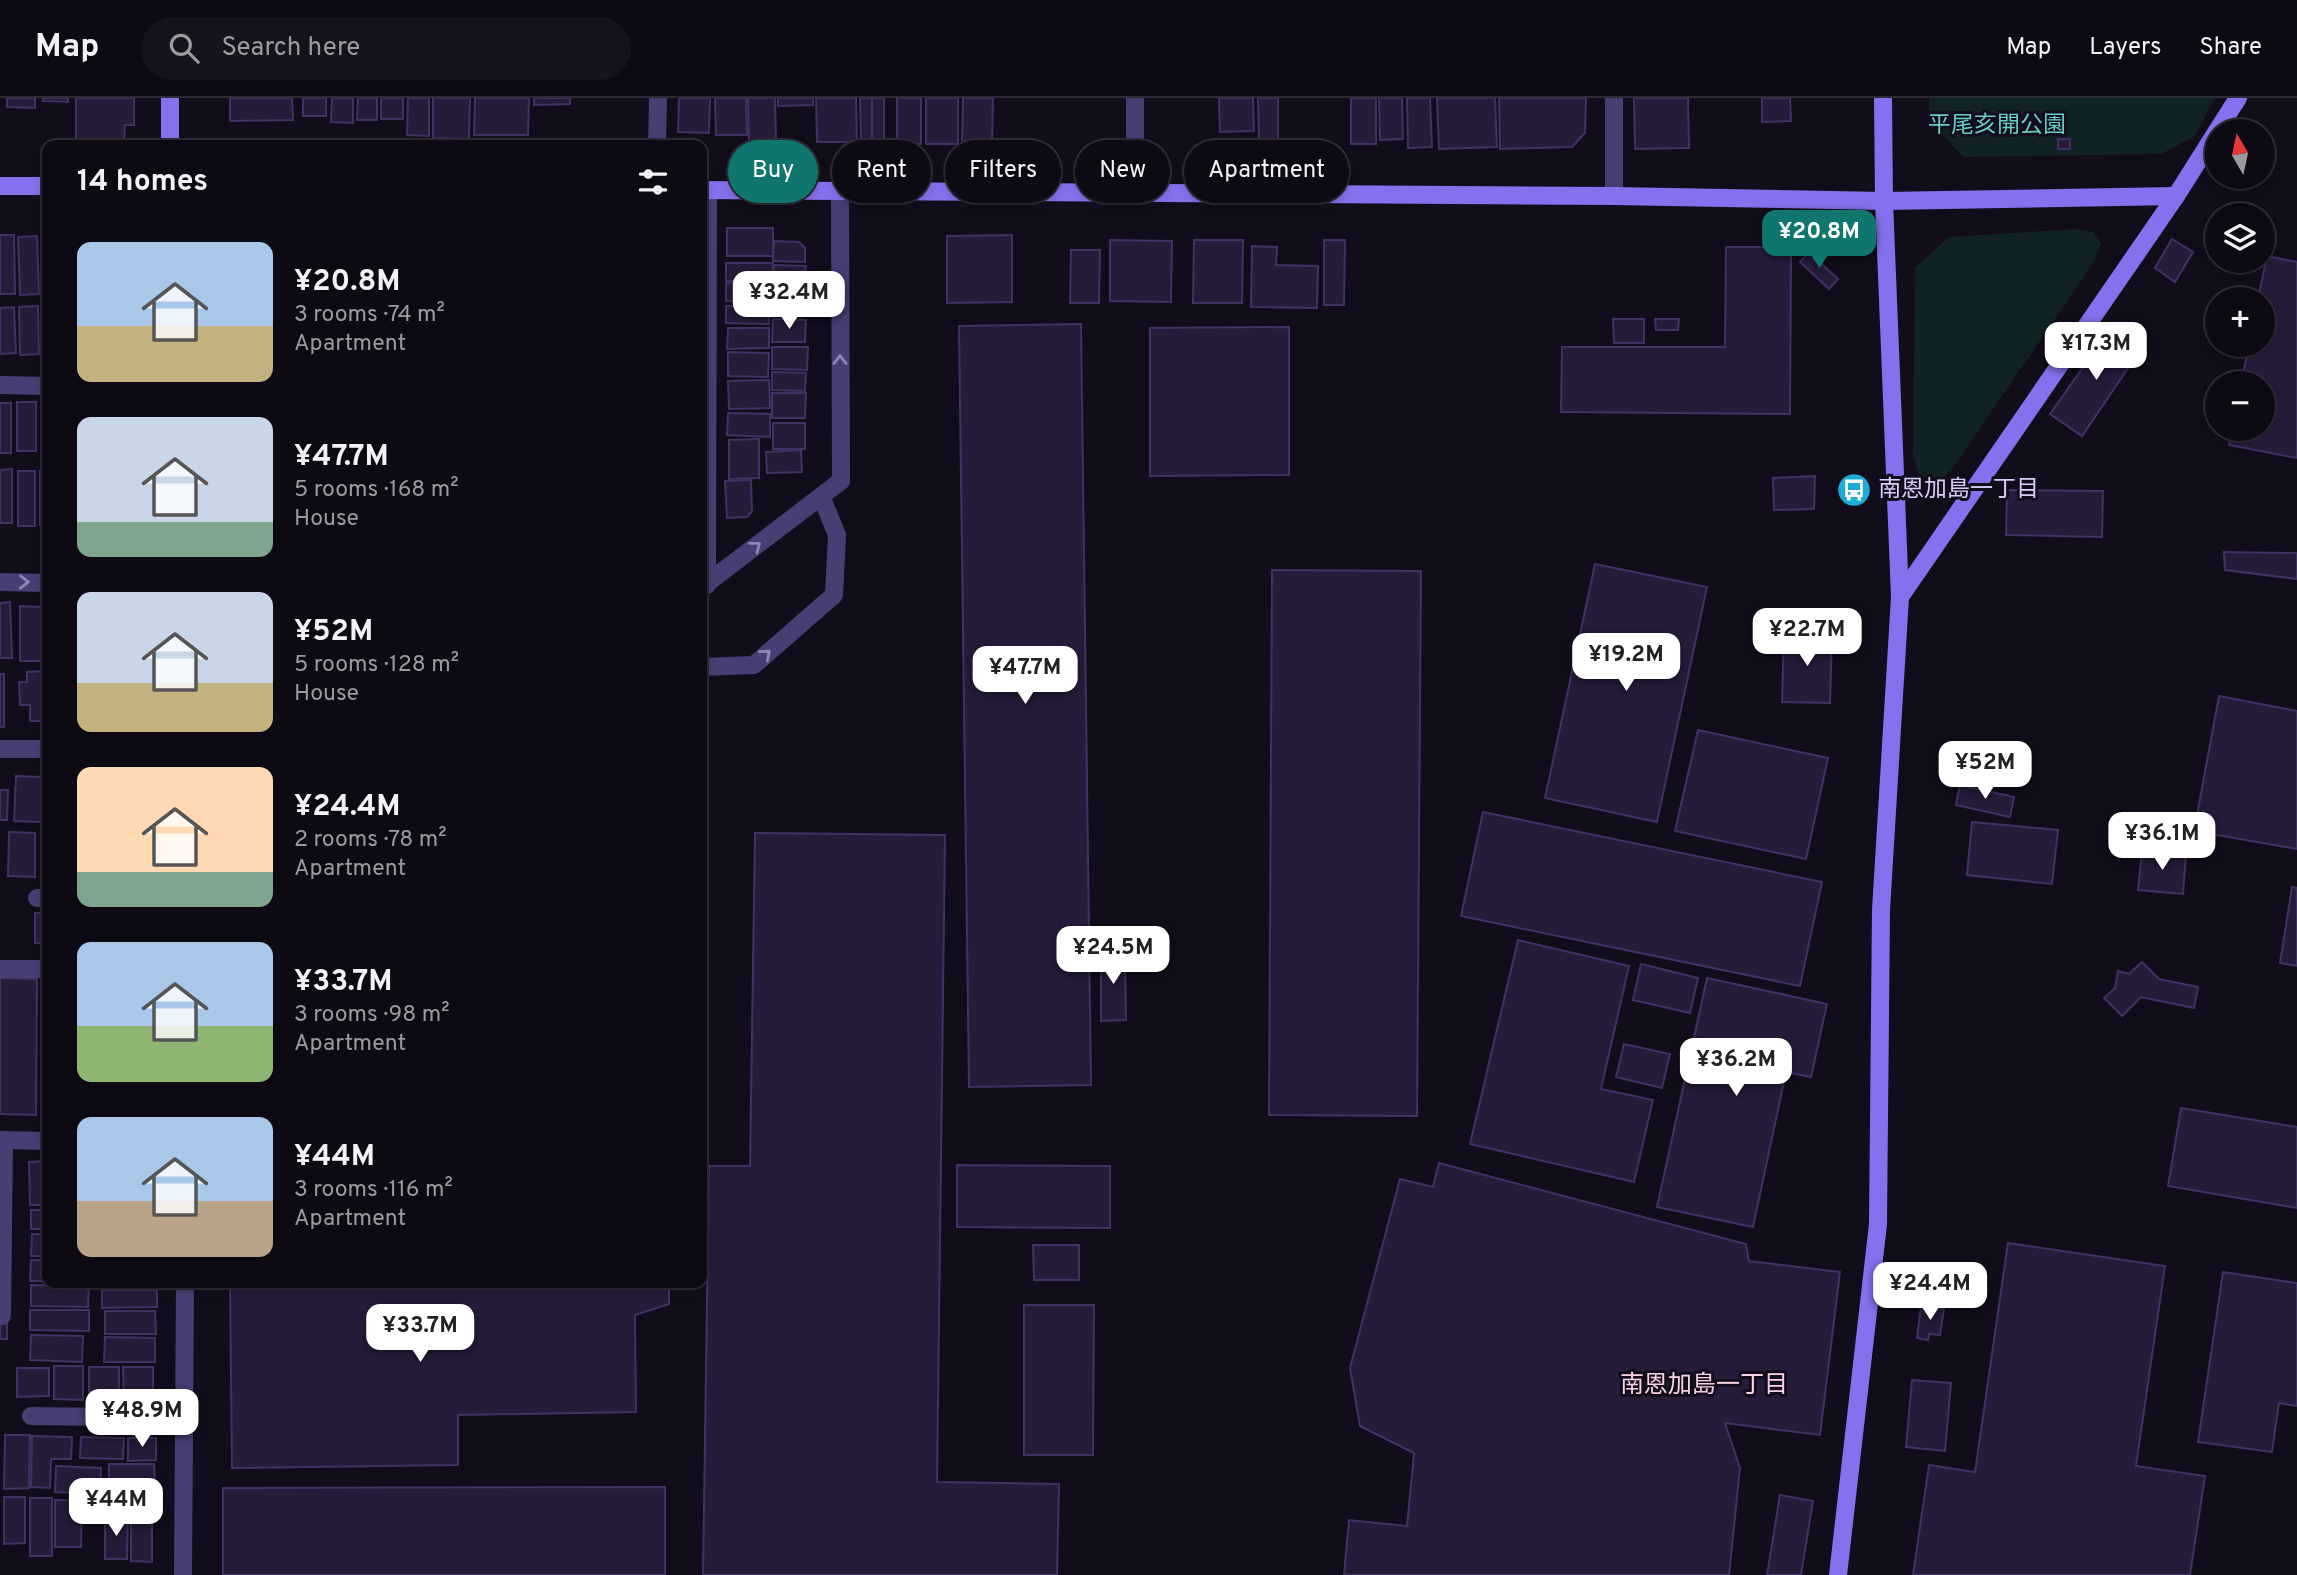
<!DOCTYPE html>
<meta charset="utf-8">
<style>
:root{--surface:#0e0a14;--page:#17131d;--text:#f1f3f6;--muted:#9b9aa0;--line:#2e2b34;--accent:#0f766e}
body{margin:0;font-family:Overpass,"Noto Sans JP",sans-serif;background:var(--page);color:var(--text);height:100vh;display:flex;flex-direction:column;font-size:26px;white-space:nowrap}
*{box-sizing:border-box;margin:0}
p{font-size:23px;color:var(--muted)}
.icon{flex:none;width:38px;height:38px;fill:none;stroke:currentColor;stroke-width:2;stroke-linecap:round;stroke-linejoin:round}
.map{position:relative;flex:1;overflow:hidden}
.drawer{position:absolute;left:42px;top:42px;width:665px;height:1148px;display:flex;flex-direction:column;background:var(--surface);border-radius:14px;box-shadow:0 4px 10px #0003,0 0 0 2px var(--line)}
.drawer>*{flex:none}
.guide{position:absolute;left:728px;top:42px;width:665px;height:63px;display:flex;gap:14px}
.needle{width:46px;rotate:351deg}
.controls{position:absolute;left:2205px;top:21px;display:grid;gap:14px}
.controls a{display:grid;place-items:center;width:70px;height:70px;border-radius:50%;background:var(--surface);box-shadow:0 4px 10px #0003,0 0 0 2px var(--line);font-size:35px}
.price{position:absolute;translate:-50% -60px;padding:0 16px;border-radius:14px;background:#fff;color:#222;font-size:23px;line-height:46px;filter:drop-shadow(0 2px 4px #0008)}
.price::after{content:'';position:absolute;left:50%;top:42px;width:21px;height:16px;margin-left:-10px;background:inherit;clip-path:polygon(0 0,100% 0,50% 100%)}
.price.on{background:var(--accent);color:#fff}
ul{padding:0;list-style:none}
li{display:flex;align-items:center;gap:21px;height:175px;padding:0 35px}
li span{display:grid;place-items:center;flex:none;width:196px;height:140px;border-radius:14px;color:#555}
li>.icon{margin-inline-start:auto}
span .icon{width:84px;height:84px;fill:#fffc;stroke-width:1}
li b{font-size:30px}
h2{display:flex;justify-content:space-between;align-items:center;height:84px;padding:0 35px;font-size:30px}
.tag{padding:0 24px;border-radius:32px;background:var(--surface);box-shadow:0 4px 10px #0003,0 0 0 2px var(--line);font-size:24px;line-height:63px}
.tag.on{background:var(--accent);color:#fff}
header{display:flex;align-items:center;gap:42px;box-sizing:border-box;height:98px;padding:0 35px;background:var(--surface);border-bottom:2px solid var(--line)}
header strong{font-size:33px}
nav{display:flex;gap:38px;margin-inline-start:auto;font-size:24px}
.search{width:490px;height:63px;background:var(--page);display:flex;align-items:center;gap:18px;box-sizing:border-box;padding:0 24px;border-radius:38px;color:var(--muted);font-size:26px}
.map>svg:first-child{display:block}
.green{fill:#112224}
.building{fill:#261c3a;stroke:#423163;stroke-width:2}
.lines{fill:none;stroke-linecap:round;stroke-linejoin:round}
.lane{stroke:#483e74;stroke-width:18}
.street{stroke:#483e74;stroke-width:18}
.secondary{stroke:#8571ed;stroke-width:18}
.oneway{stroke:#9086b6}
.labels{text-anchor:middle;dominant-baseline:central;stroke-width:6;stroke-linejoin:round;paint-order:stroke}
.park-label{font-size:23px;fill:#64cec2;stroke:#120d1b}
.poi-label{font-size:23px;fill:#d9cef9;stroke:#120d1b;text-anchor:start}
.neighbourhood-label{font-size:24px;fill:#f9d0e4;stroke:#120d1b}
</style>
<header>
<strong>Map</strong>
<div class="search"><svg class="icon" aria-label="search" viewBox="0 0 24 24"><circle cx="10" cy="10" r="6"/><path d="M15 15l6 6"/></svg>Search here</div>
<nav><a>Map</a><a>Layers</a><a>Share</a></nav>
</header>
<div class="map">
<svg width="2297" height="1477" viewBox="0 0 2297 1477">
<rect width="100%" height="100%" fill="#120d1b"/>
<g class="green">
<path d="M1929 0H2215L2195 38 2161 56 1963 59 1929 21Z"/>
<path d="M2077 131 2093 134 2101 146 2094 164 1950 374 1937 385 1920 378 1913 358 1915 170 1949 139Z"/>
</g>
<g class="building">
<path d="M7 0H35V10L7 9Z"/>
<path d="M43 0H68V4L43 3Z"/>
<path d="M76 0H134V27H125L124 44H76Z"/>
<path d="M230 0H292L293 22 230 23Z"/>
<rect x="303" y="0" width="23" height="18"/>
<path d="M332 0H353V25L331 24Z"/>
<path d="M358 0H377V22H357Z"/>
<rect x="381" y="0" width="22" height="21"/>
<path d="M408 0H429V38L407 37Z"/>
<path d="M433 0H470L469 41 433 40Z"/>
<path d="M475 0H529L528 37H474Z"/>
<path d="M534 0H570V6L534 7Z"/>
<path d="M679 0H710L709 35 678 34Z"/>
<path d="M715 0H746L747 37H716Z"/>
<path d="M748 0H775L776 45 749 46Z"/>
<path d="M778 0H813V7L778 8Z"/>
<path d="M816 0H856L857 44H817Z"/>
<path d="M860 0H872V44H861Z"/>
<rect x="872" y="0" width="12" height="44"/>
<path d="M897 0H921V46L897 45Z"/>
<rect x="926" y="0" width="32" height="46"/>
<path d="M963 0H993L992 47H962Z"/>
<path d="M1219 0H1253L1254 33 1220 34Z"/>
<path d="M1258 0H1278V43L1259 44Z"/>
<rect x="1351" y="0" width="25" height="46"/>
<path d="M1379 0H1402L1403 41 1380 42Z"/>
<path d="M1407 0H1430L1432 49 1408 50Z"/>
<path d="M1437 0H1495L1497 49 1439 51Z"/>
<path d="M1499 0H1586L1585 35 1572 49 1500 51Z"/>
<path d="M1634 0H1688L1689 50 1635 51Z"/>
<path d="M1762 0H1790L1791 23 1762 24Z"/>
<rect x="2058" y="41" width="12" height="10"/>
<rect x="727" y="130" width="46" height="28"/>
<path d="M0 137H14L15 196H0Z"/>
<path d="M1012 137V204L947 205V138Z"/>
<path d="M37 138 39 196 20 197 18 139Z"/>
<path d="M43 138H47V198L44 199Z"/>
<path d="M2172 141 2193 154 2175 184 2155 170Z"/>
<path d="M1110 142 1172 143 1171 204 1110 203Z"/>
<path d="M1194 142H1243L1242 205H1193Z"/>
<path d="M1324 142H1345L1344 207H1324Z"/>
<path d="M774 143 799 144 805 150V164L773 163Z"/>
<path d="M1252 148 1277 149 1276 167 1318 168 1317 210 1251 209Z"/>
<path d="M1726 149H1791L1790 316 1561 314 1562 249H1725Z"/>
<path d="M1071 152H1100L1099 205H1070Z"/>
<path d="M1809 154 1838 181 1829 191 1800 164Z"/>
<path d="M2267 158 2297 164V360L2229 347 2232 331H2263V285H2241L2249 247H2263V201H2258Z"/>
<rect x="726" y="165" width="47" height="18"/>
<path d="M774 167 806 168 804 190 773 188Z"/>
<path d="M726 185 771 186V204L726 203Z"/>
<path d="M774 193 807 194 806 217 773 216Z"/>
<path d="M38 208 39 256 20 257 19 209Z"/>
<path d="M42 208H47V259H43Z"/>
<path d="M726 208H769V226L726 225Z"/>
<path d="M14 209 16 255 0 256V210Z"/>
<path d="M773 221 806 222 805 244H772Z"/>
<path d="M1613 221H1644V245H1614Z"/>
<path d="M1655 221H1679L1678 232H1656Z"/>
<path d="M1081 226 1091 987 969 989 959 228Z"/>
<path d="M1289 229V377L1150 378V230Z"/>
<path d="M728 230H769V250L727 251Z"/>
<path d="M2111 230 2141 251 2082 338 2050 316Z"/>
<path d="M772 249H808L807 272 772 271Z"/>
<path d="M728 254 769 255 768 279 728 278Z"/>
<path d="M772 274 806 275 805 293 772 292Z"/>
<path d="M769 282 770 310 729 311 728 283Z"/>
<path d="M772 295H806L805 320H772Z"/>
<rect x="17" y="304" width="19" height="49"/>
<path d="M41 304H47V357H42Z"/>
<rect x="0" y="305" width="11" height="50"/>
<path d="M728 315 770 316V339L727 337Z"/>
<rect x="773" y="325" width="32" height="26"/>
<path d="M759 341V380L729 381V342Z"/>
<path d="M801 352 802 374 767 375 766 354Z"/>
<path d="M12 371V425H0V372Z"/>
<rect x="18" y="373" width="17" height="55"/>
<rect x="40" y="373" width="7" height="54"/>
<path d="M1815 378 1814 411 1774 412 1773 380Z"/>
<path d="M751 382 752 413 747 419 727 420 725 383Z"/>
<path d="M2007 392 2103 393 2102 439 2006 437Z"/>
<path d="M2224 454 2297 455V481L2225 472Z"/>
<path d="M1595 466 1707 489 1657 724 1545 700Z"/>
<path d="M1272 472 1421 473 1417 1018 1269 1017Z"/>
<path d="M10 504 12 560H0V505Z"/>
<path d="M20 508 43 509 42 536H47V563H20Z"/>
<path d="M1784 535 1832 536 1830 605 1782 604Z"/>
<path d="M47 573V623H30V607H20L19 584H27V574Z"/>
<rect x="0" y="576" width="4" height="53"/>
<path d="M2219 598 2297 613V751L2194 733Z"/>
<path d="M1698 632 1828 660 1806 761 1675 733Z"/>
<path d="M16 678 42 679 41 724 14 723Z"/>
<path d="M1960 687 2014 699 2010 719 1956 707Z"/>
<path d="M0 692H8L7 722H0Z"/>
<path d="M1483 714 1822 784 1800 888 1461 818Z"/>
<path d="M1972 724 2058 732 2052 786 1967 777Z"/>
<path d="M43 731H47V780H44Z"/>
<path d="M9 734 35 735V779L8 778Z"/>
<path d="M755 735 945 737 937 1384 1059 1386 1057 1477H703L709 1068H750Z"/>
<path d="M2168 737 2191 742 2189 751 2166 747Z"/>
<path d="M2142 752 2186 755 2183 796 2138 792Z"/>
<path d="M2292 789 2297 790V868L2280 865Z"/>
<rect x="35" y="815" width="12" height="30"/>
<path d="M1518 842 1629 868 1601 991 1653 1002 1634 1084 1470 1046Z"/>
<path d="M1125 853 1126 922 1101 923V854Z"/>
<path d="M2142 864 2159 881 2198 889 2194 910 2141 899 2122 918 2104 900 2115 890 2118 873 2129 876Z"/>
<path d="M1641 866 1698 880 1690 915 1633 902Z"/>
<path d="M0 880 37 881 36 1017 0 1016Z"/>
<path d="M1707 880 1827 906 1811 979 1786 974 1753 1129 1657 1109Z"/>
<path d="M42 886H47V926H43Z"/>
<rect x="43" y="939" width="4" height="59"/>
<path d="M1624 946 1670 956 1662 990 1616 979Z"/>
<path d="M2181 1010 2297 1029V1110L2168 1088Z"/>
<path d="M47 1063V1107H30L29 1064Z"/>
<path d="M1439 1065 1746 1146 1749 1163 1840 1174 1820 1337 1725 1325 1740 1370 1729 1477H1344L1349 1422 1407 1428 1414 1355 1360 1328 1350 1270 1400 1081 1433 1089Z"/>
<path d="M957 1067 1110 1068V1130L957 1129Z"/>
<rect x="31" y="1112" width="16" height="19"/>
<path d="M32 1136H47V1158H31Z"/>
<path d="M2008 1145 2165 1168 2136 1368 2205 1378 2190 1477H1913L1929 1367 1975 1374Z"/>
<path d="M1033 1147H1079V1182H1034Z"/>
<path d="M31 1162H47V1183H30Z"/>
<path d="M2223 1174 2297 1185V1308L2279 1305 2272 1354 2198 1344Z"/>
<rect x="105" y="1185" width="51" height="2"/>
<path d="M230 1185H669V1206L635 1217 636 1314 458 1317V1367L232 1370Z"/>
<path d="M31 1187 89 1188 88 1209 31 1208Z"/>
<path d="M102 1192H157V1209L102 1210Z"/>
<path d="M1024 1207H1094L1093 1357H1024Z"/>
<path d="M1921 1208 1944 1211 1940 1237 1929 1236 1928 1242 1917 1240Z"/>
<path d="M30 1212H89V1233L30 1232Z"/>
<path d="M105 1213H155L156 1236H105Z"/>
<rect x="0" y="1220" width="7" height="21"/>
<path d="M31 1237 83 1238 82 1264 30 1262Z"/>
<path d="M105 1239 155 1240V1264H104Z"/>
<path d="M54 1268H83V1302L54 1301Z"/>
<rect x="89" y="1269" width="30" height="35"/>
<path d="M123 1269H153V1304L124 1305Z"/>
<path d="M17 1270H49V1298L17 1299Z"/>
<path d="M1912 1282 1951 1285 1945 1353 1906 1349Z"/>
<path d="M5 1337H30L29 1390 4 1391Z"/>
<path d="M32 1338 72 1339 71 1361H51L50 1390 31 1389Z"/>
<path d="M81 1339 124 1340 123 1361 80 1360Z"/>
<path d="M128 1340H156V1362L128 1363Z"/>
<path d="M109 1366H154L155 1389H109Z"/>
<path d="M56 1368 101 1370 100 1396 55 1394Z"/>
<path d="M665 1389V1477H223V1390Z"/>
<rect x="108" y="1393" width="46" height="22"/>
<path d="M1780 1397 1813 1403 1801 1477H1767Z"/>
<path d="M4 1399H25V1445L4 1446Z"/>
<rect x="30" y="1400" width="22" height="58"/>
<path d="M55 1402 82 1403 81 1449H55Z"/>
<path d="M105 1420H128L127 1461H105Z"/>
<path d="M131 1420H152V1464L131 1463Z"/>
</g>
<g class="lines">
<g class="lane">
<path d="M702 569 754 567 834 497 837 437 821 398"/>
<path d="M0 651H47"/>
<path d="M37 800H47"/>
<path d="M31 1318 184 1320"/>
</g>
<g class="street">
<path d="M1614 0V98"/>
<path d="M657 47 658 0"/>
<path d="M1135 96V0"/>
<path d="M0 287 47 288"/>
<path d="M0 484 47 485"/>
<path d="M707 487 708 92"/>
<path d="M702 489 841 383 840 93"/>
<path d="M0 871H47"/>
<path d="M0 1042 47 1043"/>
<path d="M2 1218 4 1042"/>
<path d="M183 1477 185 1185"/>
</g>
<g class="secondary">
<path d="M2217 33 2238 0"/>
<path d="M170 47V0"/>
<path d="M0 88H47"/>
<path d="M702 92 1614 98 1884 103 2176 98"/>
<path d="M1900 499 2176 98 2217 33"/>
<path d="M1838 1477 1878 1126 1881 812 1900 499 1884 103 1883 0"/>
</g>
</g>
<defs><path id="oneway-chevron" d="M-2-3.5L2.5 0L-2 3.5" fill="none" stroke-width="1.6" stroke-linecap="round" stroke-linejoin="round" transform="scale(1.75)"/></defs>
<g class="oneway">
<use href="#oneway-chevron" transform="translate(840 262) rotate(-90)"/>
<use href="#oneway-chevron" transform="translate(756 448) rotate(-38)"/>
<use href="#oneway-chevron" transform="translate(24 484) rotate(1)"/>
<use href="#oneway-chevron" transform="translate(766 556) rotate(-41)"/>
</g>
<defs>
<g id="bus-disc" transform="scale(1.75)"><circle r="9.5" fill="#1caad7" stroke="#120d1b"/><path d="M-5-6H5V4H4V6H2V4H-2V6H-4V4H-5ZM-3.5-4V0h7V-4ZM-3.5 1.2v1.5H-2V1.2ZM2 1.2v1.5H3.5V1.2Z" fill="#fff"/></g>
</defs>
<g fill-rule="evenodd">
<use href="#bus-disc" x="1854" y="392"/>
</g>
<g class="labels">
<g class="park-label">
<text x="1997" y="28">平尾亥開公園</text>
</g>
<g class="poi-label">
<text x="1878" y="392">南恩加島一丁目</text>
</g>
<g class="neighbourhood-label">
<text x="1704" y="1288">南恩加島一丁目</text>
</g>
</g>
</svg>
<div class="controls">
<a><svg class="needle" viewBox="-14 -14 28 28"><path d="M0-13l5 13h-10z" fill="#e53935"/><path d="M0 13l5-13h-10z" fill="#9b9aa0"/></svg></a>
<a><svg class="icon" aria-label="layers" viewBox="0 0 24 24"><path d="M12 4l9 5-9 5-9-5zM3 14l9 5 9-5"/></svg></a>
<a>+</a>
<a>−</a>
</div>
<b class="price on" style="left:1819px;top:172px">¥20.8M</b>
<b class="price" style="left:789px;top:233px">¥32.4M</b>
<b class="price" style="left:2096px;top:284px">¥17.3M</b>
<b class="price" style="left:1807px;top:570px">¥22.7M</b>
<b class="price" style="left:1626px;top:595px">¥19.2M</b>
<b class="price" style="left:1025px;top:608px">¥47.7M</b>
<b class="price" style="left:1985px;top:703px">¥52M</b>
<b class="price" style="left:2162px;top:774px">¥36.1M</b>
<b class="price" style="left:1113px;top:888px">¥24.5M</b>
<b class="price" style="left:1736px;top:1000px">¥36.2M</b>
<b class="price" style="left:1930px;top:1224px">¥24.4M</b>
<b class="price" style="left:420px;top:1266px">¥33.7M</b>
<b class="price" style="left:142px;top:1351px">¥48.9M</b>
<b class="price" style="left:116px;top:1440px">¥44M</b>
<div class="guide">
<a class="tag on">Buy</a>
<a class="tag">Rent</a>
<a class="tag">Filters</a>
<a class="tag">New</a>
<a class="tag">Apartment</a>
</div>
<section class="drawer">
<h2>14 homes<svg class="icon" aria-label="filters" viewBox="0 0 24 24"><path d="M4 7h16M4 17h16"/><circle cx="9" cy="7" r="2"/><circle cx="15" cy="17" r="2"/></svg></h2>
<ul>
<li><span style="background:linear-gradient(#a9c7e8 60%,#c2b280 0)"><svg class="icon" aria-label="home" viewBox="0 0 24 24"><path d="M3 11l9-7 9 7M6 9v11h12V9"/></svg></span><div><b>¥20.8M</b><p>3 rooms · 74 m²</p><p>Apartment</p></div></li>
<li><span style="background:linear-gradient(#c9d6e8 75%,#7fa58c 0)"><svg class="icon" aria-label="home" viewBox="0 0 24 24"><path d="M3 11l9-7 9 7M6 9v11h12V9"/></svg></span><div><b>¥47.7M</b><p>5 rooms · 168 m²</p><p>House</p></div></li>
<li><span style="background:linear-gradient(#c9d6e8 65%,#c2b280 0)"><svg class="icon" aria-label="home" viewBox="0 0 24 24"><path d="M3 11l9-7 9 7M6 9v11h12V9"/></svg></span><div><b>¥52M</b><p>5 rooms · 128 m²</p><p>House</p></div></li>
<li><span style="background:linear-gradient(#ffd9b3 75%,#7fa58c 0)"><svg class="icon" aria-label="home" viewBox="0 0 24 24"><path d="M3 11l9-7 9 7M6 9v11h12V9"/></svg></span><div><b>¥24.4M</b><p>2 rooms · 78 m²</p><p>Apartment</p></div></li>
<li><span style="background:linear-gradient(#a9c7e8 60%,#8fb573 0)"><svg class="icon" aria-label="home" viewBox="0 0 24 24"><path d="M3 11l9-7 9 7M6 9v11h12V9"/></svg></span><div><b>¥33.7M</b><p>3 rooms · 98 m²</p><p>Apartment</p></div></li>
<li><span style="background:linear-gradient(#a9c7e8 60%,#b9a48a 0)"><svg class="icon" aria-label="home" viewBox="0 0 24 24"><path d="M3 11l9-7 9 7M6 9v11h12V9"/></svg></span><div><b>¥44M</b><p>3 rooms · 116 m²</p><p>Apartment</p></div></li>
</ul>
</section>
</div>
